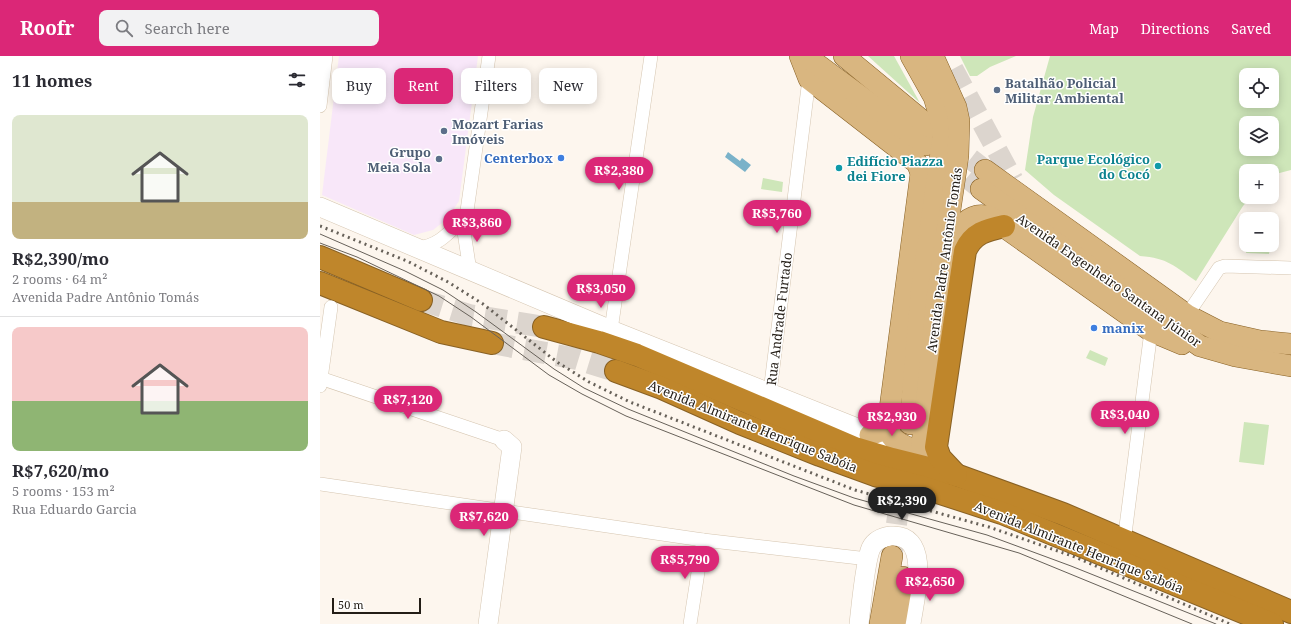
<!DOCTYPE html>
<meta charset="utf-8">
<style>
:root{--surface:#fff;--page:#f2f2f3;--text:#2b2b33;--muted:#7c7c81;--line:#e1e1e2;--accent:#db2777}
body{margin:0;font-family:"Noto Serif",serif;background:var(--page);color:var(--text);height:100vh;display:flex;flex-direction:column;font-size:15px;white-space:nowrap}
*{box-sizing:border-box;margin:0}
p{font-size:13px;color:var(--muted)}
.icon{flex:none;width:22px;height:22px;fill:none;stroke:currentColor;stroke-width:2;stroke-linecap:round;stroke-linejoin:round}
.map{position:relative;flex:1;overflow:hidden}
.side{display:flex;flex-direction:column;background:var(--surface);width:320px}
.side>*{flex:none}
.guide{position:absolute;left:12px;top:12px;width:380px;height:36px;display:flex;gap:8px}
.fabs{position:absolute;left:919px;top:12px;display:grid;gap:8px}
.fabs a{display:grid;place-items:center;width:40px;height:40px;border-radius:8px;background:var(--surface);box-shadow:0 2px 10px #0003;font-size:20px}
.scale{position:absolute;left:12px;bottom:10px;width:89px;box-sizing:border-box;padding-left:4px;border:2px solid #231d16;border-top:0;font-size:11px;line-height:14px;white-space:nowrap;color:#231d16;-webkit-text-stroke:3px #fff;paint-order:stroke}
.price{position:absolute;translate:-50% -34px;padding:0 9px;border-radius:14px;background:var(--accent);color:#fff;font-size:13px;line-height:26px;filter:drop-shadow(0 1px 2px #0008)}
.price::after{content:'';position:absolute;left:50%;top:24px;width:12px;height:9px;margin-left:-6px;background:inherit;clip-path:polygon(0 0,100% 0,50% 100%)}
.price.on{background:#222;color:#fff}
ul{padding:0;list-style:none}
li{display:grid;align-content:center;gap:8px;height:212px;padding:0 12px}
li+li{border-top:1px solid var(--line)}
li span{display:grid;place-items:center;height:124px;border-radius:8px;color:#555}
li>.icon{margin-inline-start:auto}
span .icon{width:72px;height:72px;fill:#fffc;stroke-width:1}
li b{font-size:17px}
h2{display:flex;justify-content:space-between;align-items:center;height:48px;padding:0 12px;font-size:17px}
.tag{padding:0 14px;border-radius:8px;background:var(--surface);box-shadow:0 2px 10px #0003;font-size:14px;line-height:36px}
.tag.on{background:var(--accent);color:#fff}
header{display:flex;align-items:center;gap:24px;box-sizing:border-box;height:56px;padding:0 20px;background:var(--accent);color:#fff}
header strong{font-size:19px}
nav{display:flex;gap:22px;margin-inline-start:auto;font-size:14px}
.search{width:280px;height:36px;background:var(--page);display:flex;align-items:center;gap:10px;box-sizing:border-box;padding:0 14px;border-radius:8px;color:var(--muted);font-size:15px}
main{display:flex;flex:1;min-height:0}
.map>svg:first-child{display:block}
.commercial{fill:#f8e7f9}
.green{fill:#cee6b9;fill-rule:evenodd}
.water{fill:#7ab2c9}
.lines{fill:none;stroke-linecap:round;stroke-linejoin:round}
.primary-tunnel{stroke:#dcd5ce;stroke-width:21;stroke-dasharray:21 10;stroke-linecap:butt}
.highway-tunnel{stroke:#dcd5ce;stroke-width:22;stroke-dasharray:22 11;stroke-linecap:butt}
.street-casing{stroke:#d5c5b0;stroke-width:14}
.secondary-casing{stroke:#d5c5b0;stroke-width:20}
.primary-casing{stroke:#886124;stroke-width:22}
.highway-casing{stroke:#886124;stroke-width:24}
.street{stroke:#fff;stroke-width:13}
.secondary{stroke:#fff;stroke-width:19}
.primary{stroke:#d9b680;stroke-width:21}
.highway{stroke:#bf862b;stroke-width:22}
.tram{stroke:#676159;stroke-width:1}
.rail{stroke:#676159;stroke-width:3;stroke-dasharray:2 4;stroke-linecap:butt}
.service-dot{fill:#5c6f8a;stroke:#fff;stroke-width:1.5}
.shop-dot{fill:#3f7fe0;stroke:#fff;stroke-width:1.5}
.culture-dot{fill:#0f9aa8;stroke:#fff;stroke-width:1.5}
.labels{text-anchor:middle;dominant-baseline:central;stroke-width:3;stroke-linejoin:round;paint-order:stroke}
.service-label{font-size:13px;font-weight:bold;fill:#4e5e75;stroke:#fff;text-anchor:start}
.shop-label{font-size:13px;font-weight:bold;fill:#366cbe;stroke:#fff;text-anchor:end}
.culture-label{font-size:13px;font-weight:bold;fill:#0d838f;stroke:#fff;text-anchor:end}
.street-label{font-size:13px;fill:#231d16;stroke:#fff}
</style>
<header>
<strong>Roofr</strong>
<div class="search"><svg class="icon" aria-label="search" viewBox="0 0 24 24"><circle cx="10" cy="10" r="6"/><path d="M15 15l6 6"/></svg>Search here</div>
<nav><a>Map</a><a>Directions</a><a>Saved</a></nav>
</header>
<main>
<section class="side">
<h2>11 homes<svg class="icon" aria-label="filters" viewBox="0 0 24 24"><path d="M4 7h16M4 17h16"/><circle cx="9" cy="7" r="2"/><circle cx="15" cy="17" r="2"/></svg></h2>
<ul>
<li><span style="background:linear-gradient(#dfe7d0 70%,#c2b280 0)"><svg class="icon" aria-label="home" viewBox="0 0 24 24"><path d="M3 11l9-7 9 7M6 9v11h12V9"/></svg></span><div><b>R$2,390/mo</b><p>2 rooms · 64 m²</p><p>Avenida Padre Antônio Tomás</p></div></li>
<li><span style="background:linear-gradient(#f6c9c9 60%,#8fb573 0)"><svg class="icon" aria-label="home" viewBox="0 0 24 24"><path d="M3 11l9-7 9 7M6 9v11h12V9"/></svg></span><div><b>R$7,620/mo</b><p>5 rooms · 153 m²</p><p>Rua Eduardo Garcia</p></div></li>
</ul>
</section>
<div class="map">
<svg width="971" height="568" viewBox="0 0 971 568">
<rect width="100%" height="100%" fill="#fdf6ee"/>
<path class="commercial" d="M19 0H158L139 145 127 163 113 174 94 179 2 139Z"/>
<g class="green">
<path d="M548 0H574L600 47Z"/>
<path d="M640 0H696L670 11 657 20H650Z"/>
<path d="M730 0H971V114L952 119V115H926V141H931L923 150 876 225C854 210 848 202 820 200L734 139 705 114 713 61ZM926 19H952V45H926ZM926 67H952V93H926Z"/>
<path d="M443 122 463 126 462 136 441 133Z"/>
<path d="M927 189H950L949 198 926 197Z"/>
<path d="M770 294 788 302 785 310 766 302Z"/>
<path d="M924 366 949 369 944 409 919 406Z"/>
</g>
<path class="water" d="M408 96 420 105 422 102 431 109 425 116 405 101Z"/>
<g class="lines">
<g class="primary-tunnel">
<path d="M633 13 693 124"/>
<path d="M626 84 665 114"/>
<path d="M623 102 661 133"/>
<path d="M572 499 585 409"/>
</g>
<g class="highway-tunnel">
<path d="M101 244 149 259 224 271"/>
<path d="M172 287 257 303 296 315"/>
</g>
<g class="street-casing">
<g id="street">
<path d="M0 50 6 0"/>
<path d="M97 192C120 190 130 175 146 160"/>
<path d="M150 215 144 176 169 0"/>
<path d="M867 259 899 212 905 210 971 212"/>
<path d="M291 274 331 0"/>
<path d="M0 322 184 384"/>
<path d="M0 330 11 251"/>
<path d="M450 336 489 23"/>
<path d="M0 428 383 484 548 503"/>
<path d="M804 486 831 275"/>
<path d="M370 568 383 484"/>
</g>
</g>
<g class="secondary-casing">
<g id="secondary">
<path d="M0 151 291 274 535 371 550 379 560 391"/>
<path d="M168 568 192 391 184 384"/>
<path d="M539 568C541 551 545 505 551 492 555 484 563 481 571 480 613 477 594 545 591 568"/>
</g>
</g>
<g class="primary-casing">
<g id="primary">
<path d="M480 0 489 23 597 107 606 129"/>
<path d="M486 0 606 89"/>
<path d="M524 0 610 71"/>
<path d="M665 114 867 259 900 276 940 285 971 288"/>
<path d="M601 117 569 360 570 378C577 389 596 397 609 393L612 388"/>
<path d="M661 133 880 290 915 300 971 310"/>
<path d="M626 191C636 175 648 154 670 161L831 275 862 288"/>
<path d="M590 368 601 238 624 75 614 41 591 0"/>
<path d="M550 379 563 374 569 360"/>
<path d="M602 388 617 242 638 100 639 65 636 51 613 0"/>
<path d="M560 568 572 500"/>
<path d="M575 568 583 521"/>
</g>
</g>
<g class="highway-casing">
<g id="highway">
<path d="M0 201 101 244"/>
<path d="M0 227 121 276 172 287"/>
<path d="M224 271 279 286 317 299 535 392 572 403 636 419 743 458 971 556"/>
<path d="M296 315 342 332 420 367 500 399 555 419 602 431 682 457 952 568"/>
<path d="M636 419 620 402 616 391 645 195C653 177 666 174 684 170"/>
</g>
</g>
<use href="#street" class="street"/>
<use href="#secondary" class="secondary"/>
<use href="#primary" class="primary"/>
<use href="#highway" class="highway"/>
<g class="tram">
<path d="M0 178 85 215 123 234 156 256 234 313 264 332 308 353 474 420 534 442 667 479 751 510 896 568"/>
<path d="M0 187 37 201 119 240 151 261 229 319 262 338 306 360 534 449 699 497 872 568"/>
</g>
<path class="rail" d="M0 170 87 205 128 226 163 248 237 306 269 326 310 346 535 434 669 471 755 501 910 568"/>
</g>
<g class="service-dot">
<circle cx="677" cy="34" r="4"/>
<circle cx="124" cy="75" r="4"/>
<circle cx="119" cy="103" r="4"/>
</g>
<g class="shop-dot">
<circle cx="241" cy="102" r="4"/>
<circle cx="774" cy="272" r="4"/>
</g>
<g class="culture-dot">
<circle cx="838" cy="110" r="4"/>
<circle cx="519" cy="112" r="4"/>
</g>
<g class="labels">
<g class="service-label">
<text x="685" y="27">Batalhão Policial<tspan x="685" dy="15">Militar Ambiental</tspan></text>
<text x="132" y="68">Mozart Farias<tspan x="132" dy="15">Imóveis</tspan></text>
<text x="111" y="96" text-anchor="end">Grupo<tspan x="111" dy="15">Meia Sola</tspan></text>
</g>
<g class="shop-label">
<text x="233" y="102">Centerbox</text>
<text x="782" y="272" text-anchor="start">manix</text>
</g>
<g class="culture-label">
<text x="830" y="103">Parque Ecológico<tspan x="830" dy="15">do Cocó</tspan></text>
<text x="527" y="105" text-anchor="start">Edifício Piazza<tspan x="527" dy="15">dei Fiore</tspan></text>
</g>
<g class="street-label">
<text transform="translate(624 204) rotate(-82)">Avenida Padre Antônio Tomás</text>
<text transform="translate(789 224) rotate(35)">Avenida Engenheiro Santana Júnior</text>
<text transform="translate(459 263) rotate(-83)">Rua Andrade Furtado</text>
<text transform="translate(433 370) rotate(22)">Avenida Almirante Henrique Sabóia</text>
<text transform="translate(759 491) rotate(22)">Avenida Almirante Henrique Sabóia</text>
</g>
</g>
</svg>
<div class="fabs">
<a><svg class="icon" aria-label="locate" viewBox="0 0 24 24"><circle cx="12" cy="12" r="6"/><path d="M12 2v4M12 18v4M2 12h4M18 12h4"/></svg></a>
<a><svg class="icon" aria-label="layers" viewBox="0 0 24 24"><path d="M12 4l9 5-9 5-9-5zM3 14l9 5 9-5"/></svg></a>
<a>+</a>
<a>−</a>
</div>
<div class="scale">50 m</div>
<b class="price" style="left:299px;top:135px">R$2,380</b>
<b class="price" style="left:457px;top:178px">R$5,760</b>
<b class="price" style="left:157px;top:187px">R$3,860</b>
<b class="price" style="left:281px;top:253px">R$3,050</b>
<b class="price" style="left:88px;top:364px">R$7,120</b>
<b class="price" style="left:805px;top:379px">R$3,040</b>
<b class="price" style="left:572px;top:381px">R$2,930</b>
<b class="price on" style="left:582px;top:465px">R$2,390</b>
<b class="price" style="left:164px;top:481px">R$7,620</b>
<b class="price" style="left:365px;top:524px">R$5,790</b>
<b class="price" style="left:610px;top:546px">R$2,650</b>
<div class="guide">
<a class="tag">Buy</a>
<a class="tag on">Rent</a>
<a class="tag">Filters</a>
<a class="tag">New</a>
</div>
</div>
</main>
